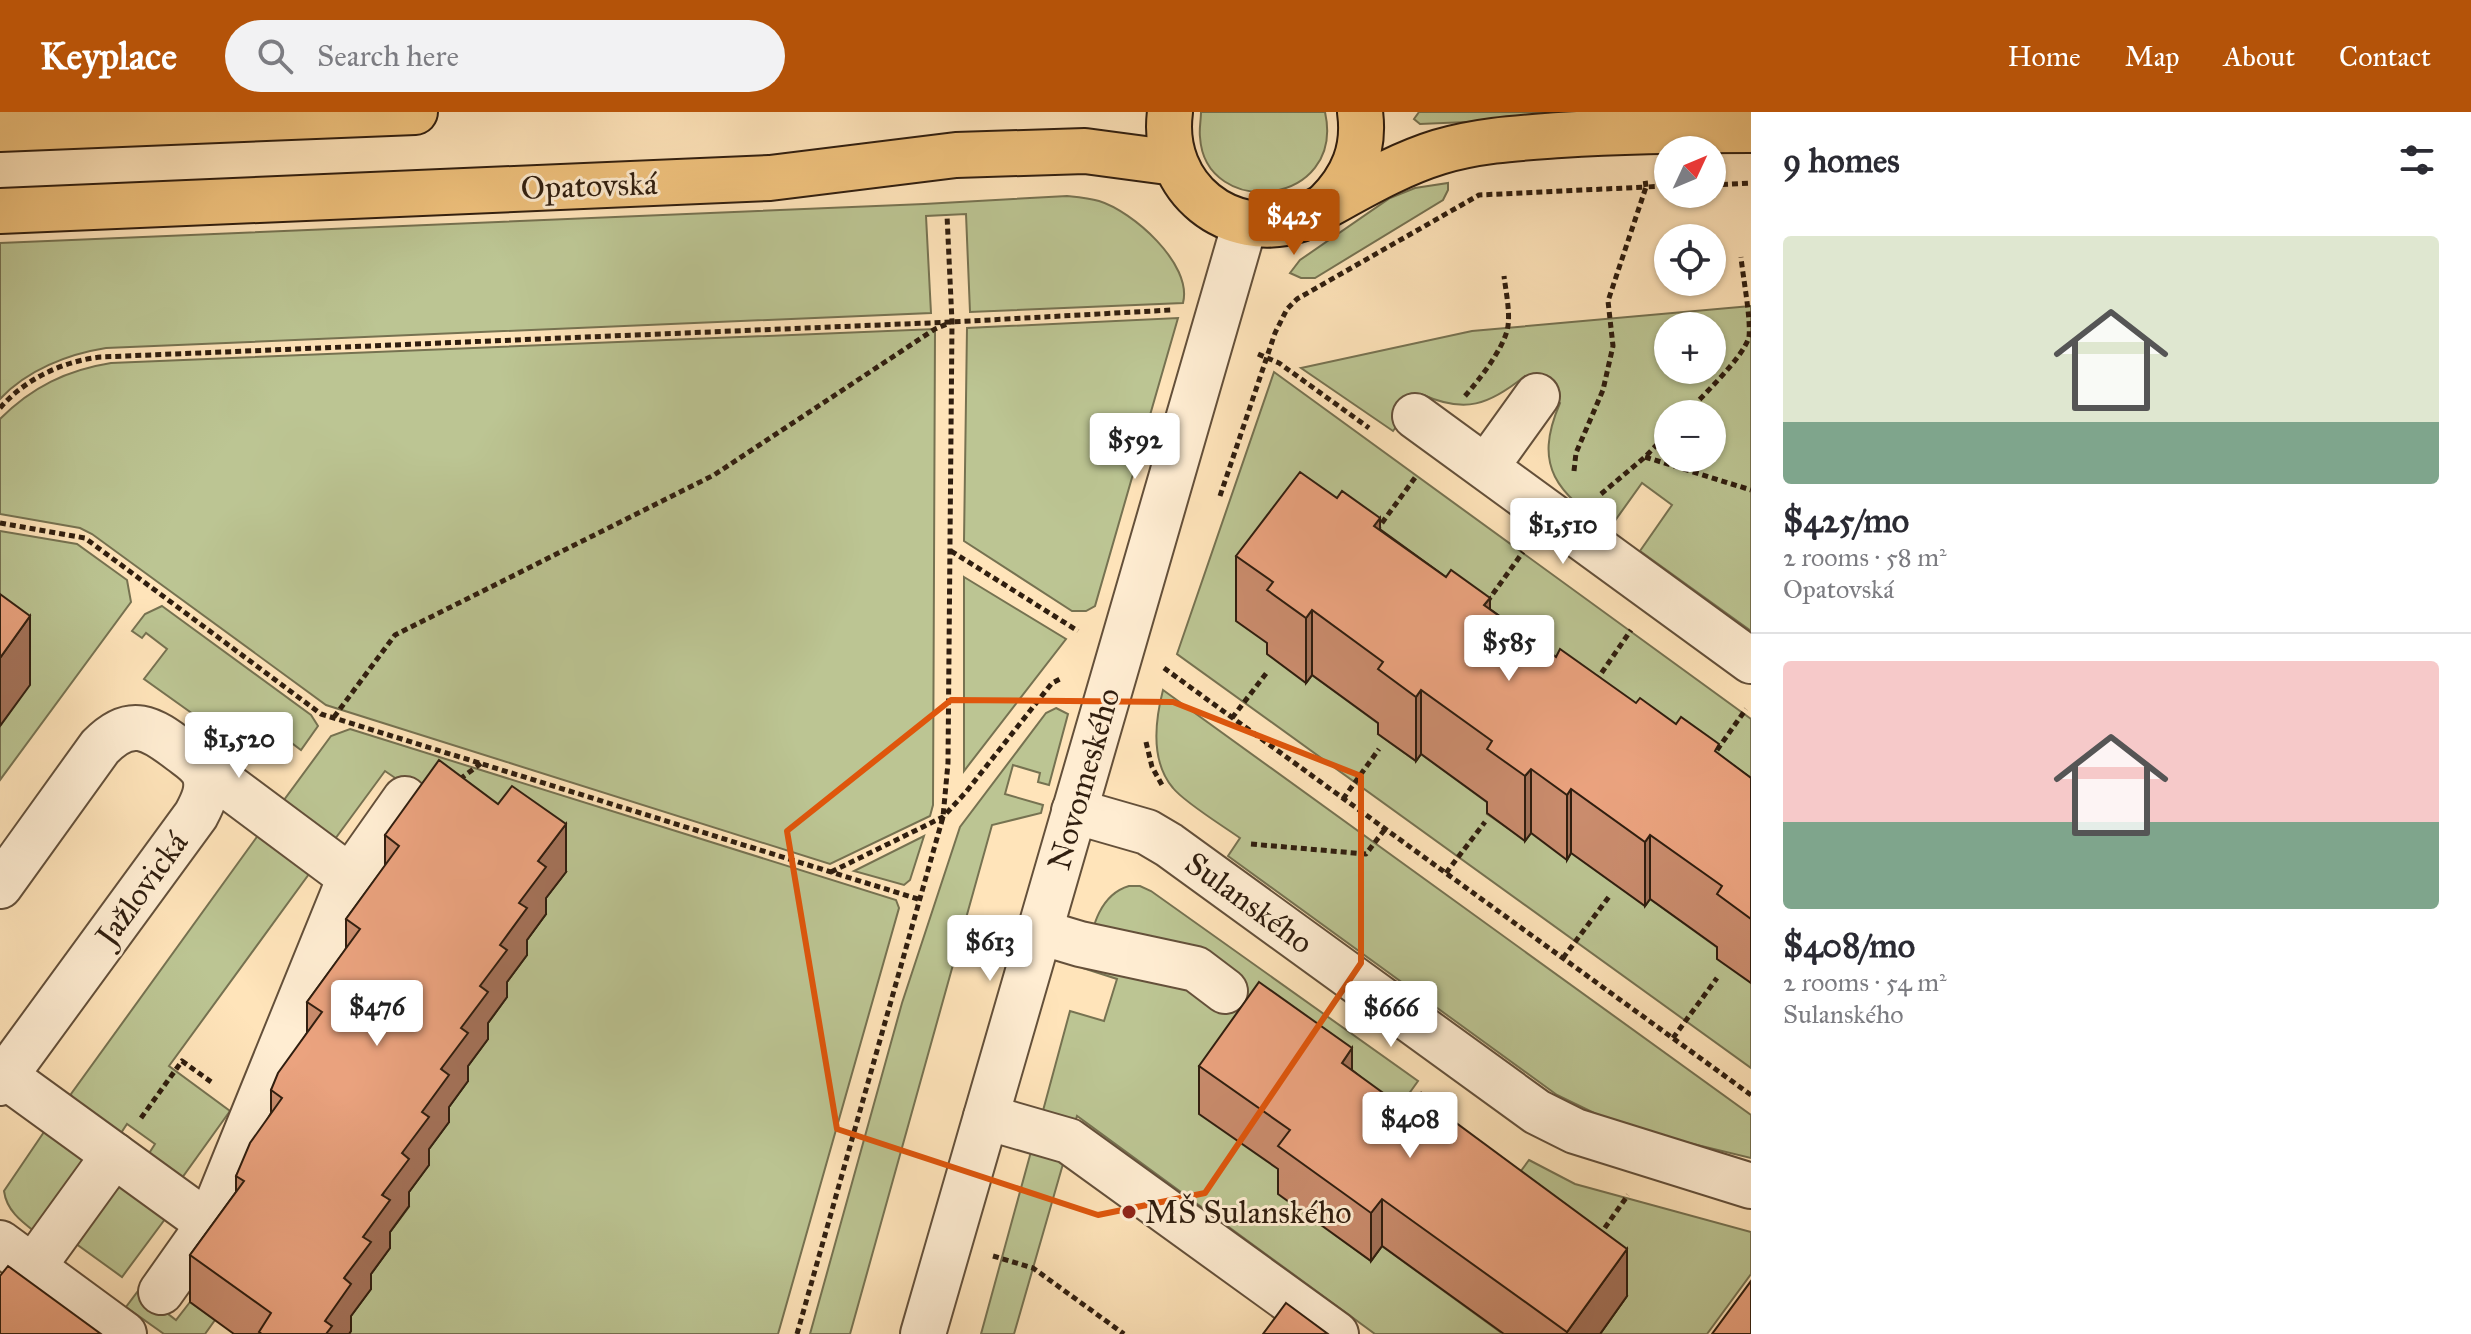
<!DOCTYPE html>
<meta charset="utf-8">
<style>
:root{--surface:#fff;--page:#f2f2f3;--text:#2b2b33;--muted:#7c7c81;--line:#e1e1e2;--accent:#b45309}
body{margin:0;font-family:"IM FELL Great Primer",serif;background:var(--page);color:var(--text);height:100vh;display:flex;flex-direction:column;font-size:30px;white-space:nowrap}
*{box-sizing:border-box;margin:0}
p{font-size:26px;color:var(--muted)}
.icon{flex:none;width:44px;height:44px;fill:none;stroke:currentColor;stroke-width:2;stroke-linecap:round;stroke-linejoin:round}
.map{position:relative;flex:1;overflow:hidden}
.panel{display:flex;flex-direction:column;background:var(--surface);width:720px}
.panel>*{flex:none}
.needle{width:52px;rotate:46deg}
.controls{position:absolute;left:1654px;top:24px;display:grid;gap:16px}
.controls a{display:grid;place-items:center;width:72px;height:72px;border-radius:50%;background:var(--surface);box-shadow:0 2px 6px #0004;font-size:40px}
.price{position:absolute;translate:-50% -68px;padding:0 18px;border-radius:8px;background:#fff;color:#222;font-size:26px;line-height:52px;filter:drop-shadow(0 2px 4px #0008)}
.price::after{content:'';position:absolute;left:50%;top:48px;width:24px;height:18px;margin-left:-12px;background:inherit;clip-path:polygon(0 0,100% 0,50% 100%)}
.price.active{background:var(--accent);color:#fff}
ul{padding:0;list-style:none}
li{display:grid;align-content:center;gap:16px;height:424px;padding:0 32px}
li+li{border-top:2px solid var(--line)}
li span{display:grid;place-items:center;height:248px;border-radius:8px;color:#555}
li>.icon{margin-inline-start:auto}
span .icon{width:144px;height:144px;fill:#fffc;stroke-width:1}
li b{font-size:34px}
h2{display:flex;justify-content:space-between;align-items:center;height:96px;padding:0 32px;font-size:34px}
header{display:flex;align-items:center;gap:48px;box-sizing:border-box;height:112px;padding:0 40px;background:var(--accent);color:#fff}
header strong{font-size:38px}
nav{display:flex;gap:44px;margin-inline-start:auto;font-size:28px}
.search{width:560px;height:72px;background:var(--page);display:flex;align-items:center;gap:20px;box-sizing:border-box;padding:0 28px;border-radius:44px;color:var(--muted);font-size:30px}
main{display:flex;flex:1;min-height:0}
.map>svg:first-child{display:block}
.green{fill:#bcc593;stroke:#767251;stroke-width:2;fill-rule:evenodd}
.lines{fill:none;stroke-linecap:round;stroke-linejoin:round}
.minor-casing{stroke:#64503a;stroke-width:48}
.major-casing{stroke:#301e0f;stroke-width:48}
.path{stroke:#301e0f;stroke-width:5;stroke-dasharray:6 4;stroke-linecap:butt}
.minor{stroke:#ffedd2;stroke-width:44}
.major{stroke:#f0c27d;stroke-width:44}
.wall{fill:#ca8c6d;stroke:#301e0f;stroke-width:2}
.shaded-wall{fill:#a47259;stroke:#301e0f;stroke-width:2}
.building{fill:#eba37f;stroke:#301e0f;stroke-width:2}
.marked{fill:none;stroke:#df560c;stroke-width:6;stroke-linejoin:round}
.poi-dot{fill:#8f2418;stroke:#ffedd2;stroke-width:3}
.labels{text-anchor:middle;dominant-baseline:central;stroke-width:6;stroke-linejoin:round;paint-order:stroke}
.street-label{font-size:32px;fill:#301e0f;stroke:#ffedd2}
.poi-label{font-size:32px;fill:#301e0f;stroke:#ffedd2;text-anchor:start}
</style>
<header>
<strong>Keyplace</strong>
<div class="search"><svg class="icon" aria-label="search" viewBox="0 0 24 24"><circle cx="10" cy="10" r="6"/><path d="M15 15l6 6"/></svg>Search here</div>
<nav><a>Home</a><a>Map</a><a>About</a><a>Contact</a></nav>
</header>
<main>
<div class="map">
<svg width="1751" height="1222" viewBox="0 0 1751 1222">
<rect width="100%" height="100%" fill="#ffe4ba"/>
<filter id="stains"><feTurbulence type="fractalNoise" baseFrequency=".0025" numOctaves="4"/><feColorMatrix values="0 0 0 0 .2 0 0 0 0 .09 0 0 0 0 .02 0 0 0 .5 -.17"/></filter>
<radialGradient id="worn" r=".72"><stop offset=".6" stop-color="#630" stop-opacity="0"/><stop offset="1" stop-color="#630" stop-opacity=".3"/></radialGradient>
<g class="green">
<path d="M1201 0H1325C1346 95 1205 108 1200 25 1199 17 1201 8 1201 0Z"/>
<path d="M1419 0H1629V3L1420 12 1414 7Z"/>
<path d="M1448 71V78L1443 88 1315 166H1301L1290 161 1300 148 1390 86 1415 76Z"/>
<path d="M1067 84C1077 85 1089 86 1099 89 1132 99 1193 152 1183 191L970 200 966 102 926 104 931 201 106 236C68 242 27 258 0 287V131L924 92Z"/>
<path d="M1751 194V519L1640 439 1672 393 1642 371 1609 417C1558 380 1532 356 1560 291L1525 264C1489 293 1465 302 1421 282L1393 319 1301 256 1472 219ZM1668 214H1712V258H1668ZM1668 302H1712V346H1668Z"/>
<path d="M1178 206 1095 494 1086 499H1072L964 429 967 216Z"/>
<path d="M935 217 933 693 930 704 830 752 326 593 92 422 80 416 0 402V307C32 275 67 258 111 251Z"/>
<path d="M1274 260 1751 607V730L1273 535 1307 570 1312 563 1383 615 1378 622 1416 649 1421 642 1492 694 1487 702 1525 728 1531 721 1576 733 1645 794 1650 787 1722 839 1751 871V956L1177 542Z"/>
<path d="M0 419 77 432 127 468 131 490 0 668V614L29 573 0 551Z"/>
<path d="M964 465 1066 527 964 659Z"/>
<path d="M162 494 311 603 318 614 301 638 257 605 235 632 144 567 167 537 146 521 142 526 132 519 145 502Z"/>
<path d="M1163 578 1751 1003V1046L1623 1015 1557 983 1228 744 1240 726C1223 714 1184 690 1173 676 1150 649 1155 609 1163 578Z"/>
<path d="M1056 596 1068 602 1049 673 1038 670 1040 661 1013 653 1005 682 1043 693 1041 701 992 713 850 1222H810L902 891 960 715 1046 601Z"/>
<path d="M350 617 896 788 899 796 778 1222H349L344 1213 382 1131 409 1095 402 1089 441 1005 467 969 461 964 519 838 546 802 439 696 385 659 335 727 286 700 284 688 331 624Z"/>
<path d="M259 722 307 747 309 762 169 954 230 999 179 1070 146 1046 155 1032 127 1012 121 1021 108 1022 74 997 71 982Z"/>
<path d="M924 724 910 768 904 773 854 759Z"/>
<path d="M1129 774H1140L1151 779 1418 969 1378 1025 1293 1067 1334 1122 1371 1149 1382 1134 1503 1222H1375L1077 1004 1074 1014 1041 1006 1070 899 1104 909 1117 867 1083 856C1091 825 1095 784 1129 774Z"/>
<path d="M46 1017 97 1044 44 1127C27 1113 7 1102 4 1079Z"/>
<path d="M1032 1036 1065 1045 1014 1222H981Z"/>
<path d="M1529 1048 1575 1072 1751 1120V1162L1707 1222H1600L1627 1184 1498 1090Z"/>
<path d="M116 1059 171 1099 122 1165 68 1126Z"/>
<path d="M138 1179 176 1208 190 1190 215 1208 205 1222H164L126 1195Z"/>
</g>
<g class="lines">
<g class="minor-casing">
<g id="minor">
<path d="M1415 304 1751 549"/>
<path d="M1486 355 1537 284"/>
<path d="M197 651 350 765"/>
<path d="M1074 699 1147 720 1169 733 1537 1000 1575 1019 1751 1074"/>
<path d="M0 774 100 635C131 603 151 616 181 639 190 646 199 651 204 661 210 676 203 690 196 703L0 971"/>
<path d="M1040 820 1080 832 1196 857 1225 879"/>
<path d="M5 964 209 1112"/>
<path d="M986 1005 1069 1029 1336 1222"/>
<path d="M0 1131 124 1222"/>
<path d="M33 1155 114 1043"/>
<path d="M161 1180 209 1112 350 765 405 687"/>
<path d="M923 1222 1245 111"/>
</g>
</g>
<g class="major-casing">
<g id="major">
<path d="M1170 0C1160 76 1229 131 1301 107 1346 84 1390 55 1439 40 1479 28 1519 26 1560 23 1624 19 1687 18 1751 18"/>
<path d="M0 17 415 0"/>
<path d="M1327 92C1353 66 1365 37 1360 0"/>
<path d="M0 99 770 66 956 43 1085 39 1175 51"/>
</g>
</g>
<g class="path">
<path d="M1712 73 1751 71"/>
<path d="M1258 242 1279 251 1369 316"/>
<path d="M1465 284C1479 268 1505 235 1508 214 1510 199 1506 180 1504 164"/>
<path d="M0 296C25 267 63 249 101 245L952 210 1171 198"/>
<path d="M1686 302C1701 285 1743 246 1749 225 1751 206 1743 166 1741 145"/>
<path d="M1645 345 1751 378"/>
<path d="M1574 359 1576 341 1603 278 1613 234 1608 189 1646 75 1668 74"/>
<path d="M1601 382 1645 345 1668 321"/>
<path d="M1220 384 1275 221 1287 197 1297 187 1479 83 1646 75 1645 67"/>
<path d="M0 411 85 426 321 602 918 787"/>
<path d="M1376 419 1417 363"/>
<path d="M951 439 1078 519"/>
<path d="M1487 490 1523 440"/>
<path d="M1164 556 1751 983"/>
<path d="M1596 569 1631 518"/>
<path d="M334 605 395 523 714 363 935 217 947 212"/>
<path d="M1232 606 1268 559"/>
<path d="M1146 630 1152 655 1162 673"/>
<path d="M1717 638 1746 597"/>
<path d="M460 667 483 650"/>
<path d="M1343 687 1379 637"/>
<path d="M1251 732 1366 742 1385 717"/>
<path d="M831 760 943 705 966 680 1052 571 1062 566"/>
<path d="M1446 761 1485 710"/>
<path d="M1563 846 1611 782"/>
<path d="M1673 926 1717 866"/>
<path d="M1408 1002 1425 978"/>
<path d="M141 1006 182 949 214 972"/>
<path d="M1599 1124 1628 1083"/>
<path d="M993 1144 1033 1156 1124 1222"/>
<path d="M797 1222 943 705 948 651 952 210 947 103"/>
</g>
<use href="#minor" class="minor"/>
<use href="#major" class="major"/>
</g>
<g class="wall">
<path d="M1337 386 1556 545 1719 643 1751 666V871L1717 847V835L1650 787 1645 794 1571 741 1567 748 1531 721 1525 729 1487 701V690L1421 642 1416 649 1378 622V611L1312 563 1306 571 1267 542V531L1236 509V444Z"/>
<path d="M385 723 566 760 546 786V802L527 828V843L507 870V885L488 911V927L468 954V969L449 995V1010L429 1037V1053L409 1080V1094L390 1120V1136L371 1162V1177L351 1204V1219L349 1222H234L190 1190V1143L236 1080V1064L271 1001V978L307 921V890L346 837V807L385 754Z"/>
<path d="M1199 954 1352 958 1627 1184 1600 1222H1504L1382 1134 1371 1149 1278 1082V1057L1199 1002Z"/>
</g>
<g class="shaded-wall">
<path d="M1380 406V471L1374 414Z"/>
<path d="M1490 486V550L1484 493Z"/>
<path d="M1312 498V563L1306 571V506Z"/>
<path d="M30 504V573L0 614V546Z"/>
<path d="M1421 578V642L1416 649V585Z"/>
<path d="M1531 657V721L1525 729V664Z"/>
<path d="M1571 677V741L1567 748V683Z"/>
<path d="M566 712V760L546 786V802L527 828V843L507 870V885L488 911V927L468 954V969L449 995V1010L429 1037V1053L409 1080V1094L390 1120V1136L371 1162V1177L351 1204V1219L349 1222H325V1209L344 1166 538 749Z"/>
<path d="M1650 723V787L1645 794V730Z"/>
<path d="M1352 936V984L1342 951Z"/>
<path d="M1382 1087V1134L1371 1149V1101Z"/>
<path d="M1627 1137V1184L1600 1222H1567V1220Z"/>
</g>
<g class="building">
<path d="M1300 360 1337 386 1342 379 1380 406 1374 414 1446 465 1451 458 1490 486 1484 493 1556 545 1560 537 1636 591 1640 586 1676 612 1681 605 1719 632 1715 639 1751 666V807L1717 782 1722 774 1650 723 1645 730 1571 677 1567 683 1531 657 1525 664 1487 637 1492 629 1421 578 1416 585 1378 557 1383 550 1312 498 1306 506 1267 478 1273 470 1236 444Z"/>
<path d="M0 482 30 504 0 546Z"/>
<path d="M439 648 498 692 512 674 566 712 538 749 546 755 519 791 527 796 500 833 507 838 480 874 488 880 461 916 468 921 441 957 449 963 422 1000 429 1005 402 1041 409 1047 382 1083 390 1088 363 1125 371 1130 344 1166 351 1172 325 1209 332 1214 326 1222H262L259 1220 271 1201 190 1143 244 1069 236 1064 250 1031 282 986 271 978 278 961 322 900 307 890 360 817 346 807 399 734 385 723Z"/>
<path d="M1259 870 1352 936 1342 951 1433 1017 1444 1002 1627 1137 1567 1220 1382 1087 1371 1101 1278 1034 1290 1018 1199 954Z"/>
<path d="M8 1154 101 1222H0V1164Z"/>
<path d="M1751 1169V1222H1712Z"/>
<path d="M1286 1191 1328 1222H1263Z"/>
</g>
<path class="marked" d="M951 588 1173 590 1361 664V851L1205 1081 1098 1103 837 1017 787 719Z"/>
<circle class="poi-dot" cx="1129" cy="1100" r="8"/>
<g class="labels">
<g class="street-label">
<text transform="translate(589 74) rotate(-2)">Opatovská</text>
<text transform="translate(1084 667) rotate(-74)">Novomeského</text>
<text transform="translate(142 777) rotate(-54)">Jažlovická</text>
<text transform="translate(1249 791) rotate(36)">Sulanského</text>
</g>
<g class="poi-label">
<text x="1145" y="1100">MŠ Sulanského</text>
</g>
</g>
<rect width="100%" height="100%" filter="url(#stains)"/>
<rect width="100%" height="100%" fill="url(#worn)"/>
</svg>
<div class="controls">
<a><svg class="needle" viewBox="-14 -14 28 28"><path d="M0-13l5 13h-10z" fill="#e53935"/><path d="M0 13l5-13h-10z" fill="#7c7c81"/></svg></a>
<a><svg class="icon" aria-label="locate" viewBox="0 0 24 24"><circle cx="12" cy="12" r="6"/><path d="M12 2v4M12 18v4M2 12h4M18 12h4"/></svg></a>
<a>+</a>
<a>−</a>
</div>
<b class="price active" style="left:1294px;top:145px">$425</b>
<b class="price" style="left:1135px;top:369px">$592</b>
<b class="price" style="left:1563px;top:454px">$1,510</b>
<b class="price" style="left:1509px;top:571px">$585</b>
<b class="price" style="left:239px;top:668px">$1,520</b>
<b class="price" style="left:990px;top:871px">$613</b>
<b class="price" style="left:377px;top:936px">$476</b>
<b class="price" style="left:1391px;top:937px">$666</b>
<b class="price" style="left:1410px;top:1048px">$408</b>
</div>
<section class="panel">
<h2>9 homes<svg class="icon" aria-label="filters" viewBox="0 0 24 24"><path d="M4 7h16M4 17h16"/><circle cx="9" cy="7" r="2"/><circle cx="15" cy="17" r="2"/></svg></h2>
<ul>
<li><span style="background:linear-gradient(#dfe7d0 75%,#7fa58c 0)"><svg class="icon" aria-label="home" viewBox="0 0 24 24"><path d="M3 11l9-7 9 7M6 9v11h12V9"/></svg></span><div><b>$425/mo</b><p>2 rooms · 58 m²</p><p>Opatovská</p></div></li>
<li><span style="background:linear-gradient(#f6c9c9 65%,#7fa58c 0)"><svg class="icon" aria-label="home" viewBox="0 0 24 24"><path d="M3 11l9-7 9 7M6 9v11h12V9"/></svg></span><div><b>$408/mo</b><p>2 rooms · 54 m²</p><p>Sulanského</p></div></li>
</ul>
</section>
</main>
